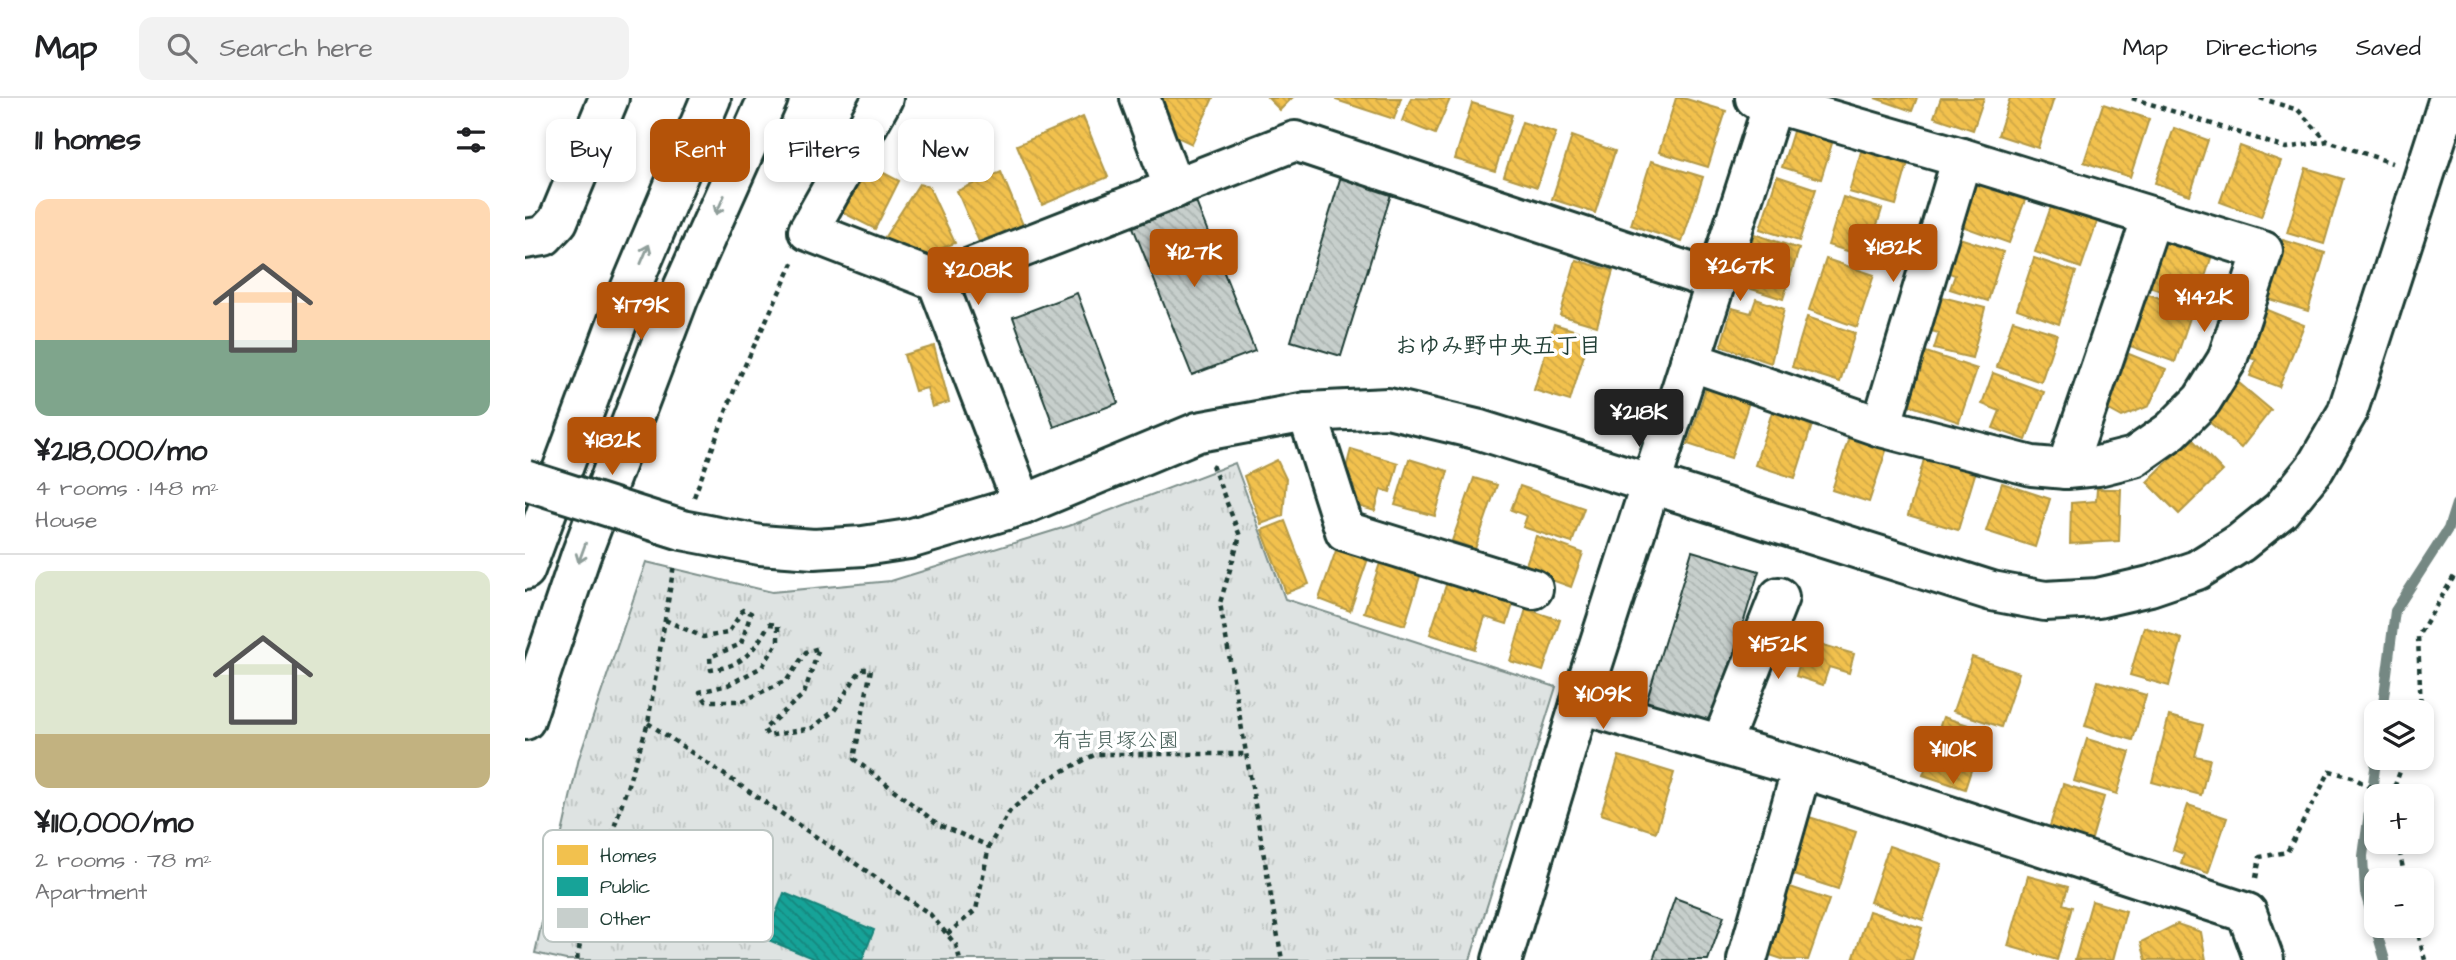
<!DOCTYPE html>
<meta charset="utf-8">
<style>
:root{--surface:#fff;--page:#f2f2f2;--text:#202124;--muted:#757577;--line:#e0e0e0;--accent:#b45309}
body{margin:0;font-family:"Architects Daughter","Klee One",sans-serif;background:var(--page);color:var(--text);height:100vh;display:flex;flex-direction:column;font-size:26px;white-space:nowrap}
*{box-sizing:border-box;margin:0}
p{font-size:23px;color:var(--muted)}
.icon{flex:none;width:38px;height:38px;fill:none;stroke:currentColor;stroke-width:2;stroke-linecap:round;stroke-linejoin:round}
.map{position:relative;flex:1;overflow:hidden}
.panel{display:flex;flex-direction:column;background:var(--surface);width:525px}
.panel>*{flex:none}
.guide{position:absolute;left:21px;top:21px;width:665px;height:63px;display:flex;gap:14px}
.buttons{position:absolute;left:1839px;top:602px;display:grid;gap:14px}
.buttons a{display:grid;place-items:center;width:70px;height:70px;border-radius:14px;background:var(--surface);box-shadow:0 4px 10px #0003;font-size:35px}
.price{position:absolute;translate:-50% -60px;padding:0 16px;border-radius:7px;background:var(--accent);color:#fff;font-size:23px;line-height:46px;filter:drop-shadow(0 2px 4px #0008)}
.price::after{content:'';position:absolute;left:50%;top:42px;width:21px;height:16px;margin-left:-10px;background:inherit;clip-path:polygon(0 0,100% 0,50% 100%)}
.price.selected{background:#222;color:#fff}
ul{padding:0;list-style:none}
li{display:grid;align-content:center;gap:14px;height:371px;padding:0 35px}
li+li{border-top:2px solid var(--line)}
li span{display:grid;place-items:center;height:217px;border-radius:14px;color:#555}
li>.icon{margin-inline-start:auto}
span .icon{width:126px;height:126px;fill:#fffc;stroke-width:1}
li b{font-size:30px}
h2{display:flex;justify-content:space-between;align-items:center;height:84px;padding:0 35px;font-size:30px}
.tag{padding:0 24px;border-radius:14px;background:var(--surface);box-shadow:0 4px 10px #0003;font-size:24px;line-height:63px}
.tag.selected{background:var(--accent);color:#fff}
header{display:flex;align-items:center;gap:42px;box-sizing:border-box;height:98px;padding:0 35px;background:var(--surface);border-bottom:2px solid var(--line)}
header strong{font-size:33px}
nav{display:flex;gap:38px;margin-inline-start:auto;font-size:24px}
.search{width:490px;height:63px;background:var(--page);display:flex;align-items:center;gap:18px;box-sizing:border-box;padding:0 24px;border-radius:14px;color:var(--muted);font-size:26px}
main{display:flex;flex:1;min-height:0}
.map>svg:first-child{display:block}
.park{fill:url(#park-tufts);stroke:#7e908b;stroke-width:2}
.homes{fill:url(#homes-back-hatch);stroke:#b39946;stroke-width:2}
.public{fill:url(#public-back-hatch);stroke:#19847a;stroke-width:2}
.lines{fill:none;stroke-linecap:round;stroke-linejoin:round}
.stream{stroke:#758883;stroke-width:10}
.building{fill:url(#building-back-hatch);stroke:#1f3d34;stroke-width:2}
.minor-casing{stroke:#1f3d34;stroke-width:44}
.path{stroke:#1f3d34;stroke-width:4.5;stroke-dasharray:5 5;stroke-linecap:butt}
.minor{stroke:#fff;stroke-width:38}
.minor-bridge-casing{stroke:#1f3d34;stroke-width:44;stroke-linecap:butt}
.minor-bridge{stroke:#fff;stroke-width:38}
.oneway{stroke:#8f9e9a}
.labels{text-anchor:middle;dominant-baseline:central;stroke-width:7;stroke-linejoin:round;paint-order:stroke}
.park-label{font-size:21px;fill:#455e57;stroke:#fff}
.neighbourhood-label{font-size:23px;font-weight:bold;fill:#1f3d34;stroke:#fff}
.key{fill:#fff;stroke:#bcc5c2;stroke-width:2}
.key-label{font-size:19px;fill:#1f3d34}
</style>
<header>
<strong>Map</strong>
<div class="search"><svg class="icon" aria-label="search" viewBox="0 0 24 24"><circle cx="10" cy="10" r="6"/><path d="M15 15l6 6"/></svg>Search here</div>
<nav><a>Map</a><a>Directions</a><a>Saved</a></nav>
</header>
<main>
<section class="panel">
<h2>11 homes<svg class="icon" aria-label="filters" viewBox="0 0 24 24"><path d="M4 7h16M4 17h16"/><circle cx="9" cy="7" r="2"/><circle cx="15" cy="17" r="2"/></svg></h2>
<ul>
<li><span style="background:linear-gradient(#ffd9b3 65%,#7fa58c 0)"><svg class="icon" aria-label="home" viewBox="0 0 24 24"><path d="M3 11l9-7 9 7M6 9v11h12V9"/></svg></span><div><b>¥218,000/mo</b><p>4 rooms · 148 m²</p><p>House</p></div></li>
<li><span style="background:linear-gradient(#dfe7d0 75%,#c2b280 0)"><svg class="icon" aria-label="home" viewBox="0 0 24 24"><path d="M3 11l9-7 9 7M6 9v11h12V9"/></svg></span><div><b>¥110,000/mo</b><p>2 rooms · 78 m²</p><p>Apartment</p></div></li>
</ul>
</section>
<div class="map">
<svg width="1931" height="862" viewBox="0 0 1931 862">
<defs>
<pattern id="park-tufts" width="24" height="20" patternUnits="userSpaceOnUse" patternTransform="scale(1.75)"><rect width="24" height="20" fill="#dee3e2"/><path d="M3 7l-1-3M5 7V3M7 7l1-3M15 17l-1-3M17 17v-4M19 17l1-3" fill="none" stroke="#bec4c2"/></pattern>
<pattern id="homes-back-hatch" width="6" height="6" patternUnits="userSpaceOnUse" patternTransform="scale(1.75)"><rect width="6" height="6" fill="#f2c14e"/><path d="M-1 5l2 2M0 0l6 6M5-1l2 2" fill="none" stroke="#cfa745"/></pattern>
<pattern id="public-back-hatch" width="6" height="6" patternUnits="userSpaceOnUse" patternTransform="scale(1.75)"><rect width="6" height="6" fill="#17a398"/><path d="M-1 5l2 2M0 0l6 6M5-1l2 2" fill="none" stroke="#14867d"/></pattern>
<pattern id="building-back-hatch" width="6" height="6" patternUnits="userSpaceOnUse" patternTransform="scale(1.75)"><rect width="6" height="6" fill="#c7cfcc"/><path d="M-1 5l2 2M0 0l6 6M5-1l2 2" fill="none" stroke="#aab3b0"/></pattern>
</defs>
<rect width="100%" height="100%" fill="#fff"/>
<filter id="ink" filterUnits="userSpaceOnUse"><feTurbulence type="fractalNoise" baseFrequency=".0143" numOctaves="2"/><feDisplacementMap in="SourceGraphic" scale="14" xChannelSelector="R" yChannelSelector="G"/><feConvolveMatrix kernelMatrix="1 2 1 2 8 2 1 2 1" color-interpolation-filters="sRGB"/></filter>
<g filter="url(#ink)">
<path class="park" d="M710 365 760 501 1031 589 945 862H41L10 855 54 660 121 464 247 494 366 483 544 428Z"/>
<g class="homes">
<path d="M632 0H688L667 46 635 31 643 15 628 8Z"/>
<path d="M743 0H767L755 12Z"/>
<path d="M811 0H876L869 21 811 2Z"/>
<path d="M886 0 925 1 910 36 877 23Z"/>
<path d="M1151 0H1158L1201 13 1183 69 1134 54Z"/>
<path d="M1350 0H1392L1387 13Z"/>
<path d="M1416 0H1459L1448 32 1409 19Z"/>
<path d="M1485 0H1529L1513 50 1473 37Z"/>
<path d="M947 5 987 17 970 73 930 61Z"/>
<path d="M1578 6 1624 21 1605 79 1559 64Z"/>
<path d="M558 19 583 79 517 107 492 47Z"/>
<path d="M997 24 1031 35 1012 89 979 78Z"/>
<path d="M1270 27 1309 39 1296 81 1257 69Z"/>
<path d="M1649 30 1683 42 1665 97 1630 85Z"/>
<path d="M1047 38 1090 53 1070 115 1027 101Z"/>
<path d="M1338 47 1384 61 1371 107 1324 94Z"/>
<path d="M1715 48 1756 63 1736 119 1695 104Z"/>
<path d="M334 62 374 83 350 131 309 110Z"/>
<path d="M1126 63 1178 79 1157 144 1106 127Z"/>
<path d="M1781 70 1818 81 1799 146 1762 135Z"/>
<path d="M476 74 498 127 455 146 432 93Z"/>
<path d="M1252 78 1291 91 1274 143 1235 131Z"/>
<path d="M1446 83 1500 102 1484 145 1431 126Z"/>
<path d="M394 86 404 89 430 145 387 162 356 145Z"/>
<path d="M1318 99 1357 111 1342 159 1303 147Z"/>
<path d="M1527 106 1573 121 1556 170 1510 154Z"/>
<path d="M1229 136 1274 151 1258 201 1214 187Z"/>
<path d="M1428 138 1478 154 1463 203 1425 191 1430 177 1416 172Z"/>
<path d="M1640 139 1688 154 1672 204 1624 189Z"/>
<path d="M1758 142 1800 155 1783 213 1741 200Z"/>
<path d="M1509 160 1551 174 1534 226 1492 211Z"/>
<path d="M1301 161 1349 177 1332 229 1284 212Z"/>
<path d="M1051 162 1088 173 1072 228 1035 217Z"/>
<path d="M1402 195 1460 210 1447 260 1409 251 1414 235 1394 230Z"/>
<path d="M1623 196 1668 211 1650 264 1605 248Z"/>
<path d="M1231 201 1259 211 1246 265 1196 248 1207 210 1226 215Z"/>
<path d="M1737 210 1779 227 1754 289 1725 278 1731 262 1718 257Z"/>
<path d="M1282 219 1330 235 1315 284 1267 269Z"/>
<path d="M1488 222 1532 236 1516 284 1472 269Z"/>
<path d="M1029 226 1065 237 1045 303 1009 292Z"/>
<path d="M409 248 424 304 407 309 402 290 390 293 379 257Z"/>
<path d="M1398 253 1452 271 1434 324 1381 306Z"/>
<path d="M1604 256 1641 271 1624 308 1597 319 1579 309Z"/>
<path d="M1468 275 1519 294 1501 342 1468 330 1475 313 1457 306Z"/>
<path d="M1714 285 1746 312 1716 350 1683 323Z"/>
<path d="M1181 290 1224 304 1206 360 1163 346Z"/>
<path d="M1248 311 1288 324 1270 380 1230 367Z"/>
<path d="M1326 333 1364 344 1344 404 1307 392Z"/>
<path d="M1666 340 1698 373 1654 416 1622 384Z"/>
<path d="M826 351 873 365 865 394 856 391 850 413 813 402Z"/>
<path d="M1400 358 1451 373 1433 432 1383 417Z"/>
<path d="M884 361 923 373 910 418 870 407Z"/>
<path d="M752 362 761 381 758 418 736 426 719 378Z"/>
<path d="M949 380 972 387 950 451 927 443Z"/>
<path d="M1477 385 1525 401 1510 449 1461 433Z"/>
<path d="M995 388 1059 410 1047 445 998 429 1002 418 986 412Z"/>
<path d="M1572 391H1596L1594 443 1545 446 1546 405 1571 403Z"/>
<path d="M760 423 784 486 761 495 737 432Z"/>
<path d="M1011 438 1058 455 1046 489 999 472Z"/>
<path d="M814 444 845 455 825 513 794 501Z"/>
<path d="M856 462 896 475 880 527 839 514Z"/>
<path d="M923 481 989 503 982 526 960 519 950 551 905 536Z"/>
<path d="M1001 511 1035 522 1018 573 985 563Z"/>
<path d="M1619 529 1657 541 1644 588 1605 577Z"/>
<path d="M1281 542 1329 556 1324 575 1304 569 1298 587 1271 578Z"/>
<path d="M1447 559 1494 575 1476 629 1428 613Z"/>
<path d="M1573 583 1621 597 1608 642 1560 628Z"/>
<path d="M1644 618 1678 627 1670 658 1685 661 1676 697 1627 684Z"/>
<path d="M1418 619 1459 632 1440 691 1398 677Z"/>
<path d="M1562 641 1605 654 1592 696 1549 683Z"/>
<path d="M1094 658 1149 675 1131 734 1076 716Z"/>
<path d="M1538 686 1579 699 1566 744 1524 731Z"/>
<path d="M1663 707 1702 720 1683 775 1656 766 1659 756 1648 752Z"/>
<path d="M1278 717 1331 734 1313 791 1260 774Z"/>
<path d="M1364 748 1417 766 1398 822 1345 804Z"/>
<path d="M1503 778 1543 789 1538 806 1547 809 1532 862 1483 848Z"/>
<path d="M1256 786 1304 802 1283 862H1260L1233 853Z"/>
<path d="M1567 803 1601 813 1588 862H1550Z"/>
<path d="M1344 813 1397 830 1387 862H1328Z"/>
<path d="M1652 826 1676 834 1681 862H1621L1616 844Z"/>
</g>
<path class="public" d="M259 795 349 832 337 862H292L241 841Z"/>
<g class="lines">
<g class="stream">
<path d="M1857 614 1870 513 1923 431 1931 406"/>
<path d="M1852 656 1838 758 1840 795 1860 862"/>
</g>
</g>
<g class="building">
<path d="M816 78 867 93 816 258 766 243Z"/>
<path d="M671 104 730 253 667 277 608 129Z"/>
<path d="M552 195 593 305 529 329 488 219Z"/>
<path d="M1167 453 1234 473 1188 625 1121 604Z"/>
<path d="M1150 800 1199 818 1183 862H1128Z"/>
</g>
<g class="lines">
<g class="minor-casing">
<g id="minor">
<path d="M358 0 283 133 412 183 498 407"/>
<path d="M615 0 649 91"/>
<path d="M1913 35 1924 0"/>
<path d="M0 141 19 138 33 123 84 0"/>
<path d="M412 183 770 43 1191 183"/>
<path d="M1165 263 1356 329 1507 368 1541 371 1573 368 1609 359 1646 333 1677 302 1702 262 1738 153 1437 60 1230 0"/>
<path d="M782 314 820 433 1008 491"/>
<path d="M1356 329 1437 60"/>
<path d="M1541 371 1627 119"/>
<path d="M157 432 235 447 289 451 338 448 384 441 498 407 673 334 782 314 863 310 955 332 1467 493 1520 503 1573 500 1625 488 1672 472 1715 445 1756 412 1790 370 1822 315 1891 103"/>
<path d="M0 472 101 201 186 0"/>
<path d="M1055 606 1277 670"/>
<path d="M0 622 56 457 154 199 243 0"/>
<path d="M1196 646 1254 499"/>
<path d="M977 862 1055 606 1248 6"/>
<path d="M1222 862 1277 670 1722 815 1739 862"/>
</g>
</g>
<g class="path">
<path d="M1607 0 1761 50 1803 43 1867 65"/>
<path d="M1735 0 1773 12 1802 43"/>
<path d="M687 367 715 438 695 505 757 862"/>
<path d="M169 399 213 282 268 165"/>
<path d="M140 522 178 539 203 535 218 512 226 515 216 546 185 559 186 572C218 568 229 553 244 526L253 527V544L237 569 203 587 175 594 181 603H218L262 582 281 554 294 550 279 596 239 631 243 638 287 630 309 613 336 571H346L329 661 414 727 464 748"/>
<path d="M1896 614 1893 538 1931 475"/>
<path d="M123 625 405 816 431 847 435 862"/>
<path d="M1866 698 1880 660"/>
<path d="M1873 744 1880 782"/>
<path d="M1731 780 1735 759 1762 754 1805 673 1827 679 1861 698"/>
<path d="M1891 828 1900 862"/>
<path d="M422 836 451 812 464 748 485 713 521 682 571 656H721"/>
<path d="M52 862 60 819 123 625 149 467"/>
</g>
<use href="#minor" class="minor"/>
<g class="minor-bridge-casing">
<g id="minor-bridge">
<path d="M1891 103 1913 35"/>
<path d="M0 382 157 432"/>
</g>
</g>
<use href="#minor-bridge" class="minor-bridge"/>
</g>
<defs><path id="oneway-shaft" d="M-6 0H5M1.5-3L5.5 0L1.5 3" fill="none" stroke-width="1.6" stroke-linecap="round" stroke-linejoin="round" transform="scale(1.75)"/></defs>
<g class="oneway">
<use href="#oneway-shaft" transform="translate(195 107) rotate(114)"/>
<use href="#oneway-shaft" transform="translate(120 156) rotate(-67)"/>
<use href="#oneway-shaft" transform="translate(57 455) rotate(110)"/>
</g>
</g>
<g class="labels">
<g class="park-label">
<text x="591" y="642">有吉貝塚公園</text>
</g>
<g class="neighbourhood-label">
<text x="973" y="248">おゆみ野中央五丁目</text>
</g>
</g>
<rect x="18" y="732" width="230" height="112" rx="10" class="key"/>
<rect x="32" y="747" width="31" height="20" fill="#f2c14e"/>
<rect x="32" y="779" width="31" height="19" fill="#17a398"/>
<rect x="32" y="810" width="31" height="20" fill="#c7cfcc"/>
<g class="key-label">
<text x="75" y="764">Homes</text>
<text x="75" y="795">Public</text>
<text x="75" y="827">Other</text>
</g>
</svg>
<div class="buttons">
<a><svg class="icon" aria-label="layers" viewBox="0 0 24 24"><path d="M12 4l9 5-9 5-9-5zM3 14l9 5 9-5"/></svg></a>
<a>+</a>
<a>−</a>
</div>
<b class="price" style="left:1368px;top:186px">¥182K</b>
<b class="price" style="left:669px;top:191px">¥127K</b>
<b class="price" style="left:1215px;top:205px">¥267K</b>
<b class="price" style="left:453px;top:209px">¥208K</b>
<b class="price" style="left:1679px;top:236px">¥142K</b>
<b class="price" style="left:116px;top:244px">¥179K</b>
<b class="price selected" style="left:1114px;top:351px">¥218K</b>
<b class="price" style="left:87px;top:379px">¥182K</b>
<b class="price" style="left:1253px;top:583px">¥152K</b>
<b class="price" style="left:1078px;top:633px">¥109K</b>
<b class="price" style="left:1428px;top:688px">¥110K</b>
<div class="guide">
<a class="tag">Buy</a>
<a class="tag selected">Rent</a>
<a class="tag">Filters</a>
<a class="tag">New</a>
</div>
</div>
</main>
